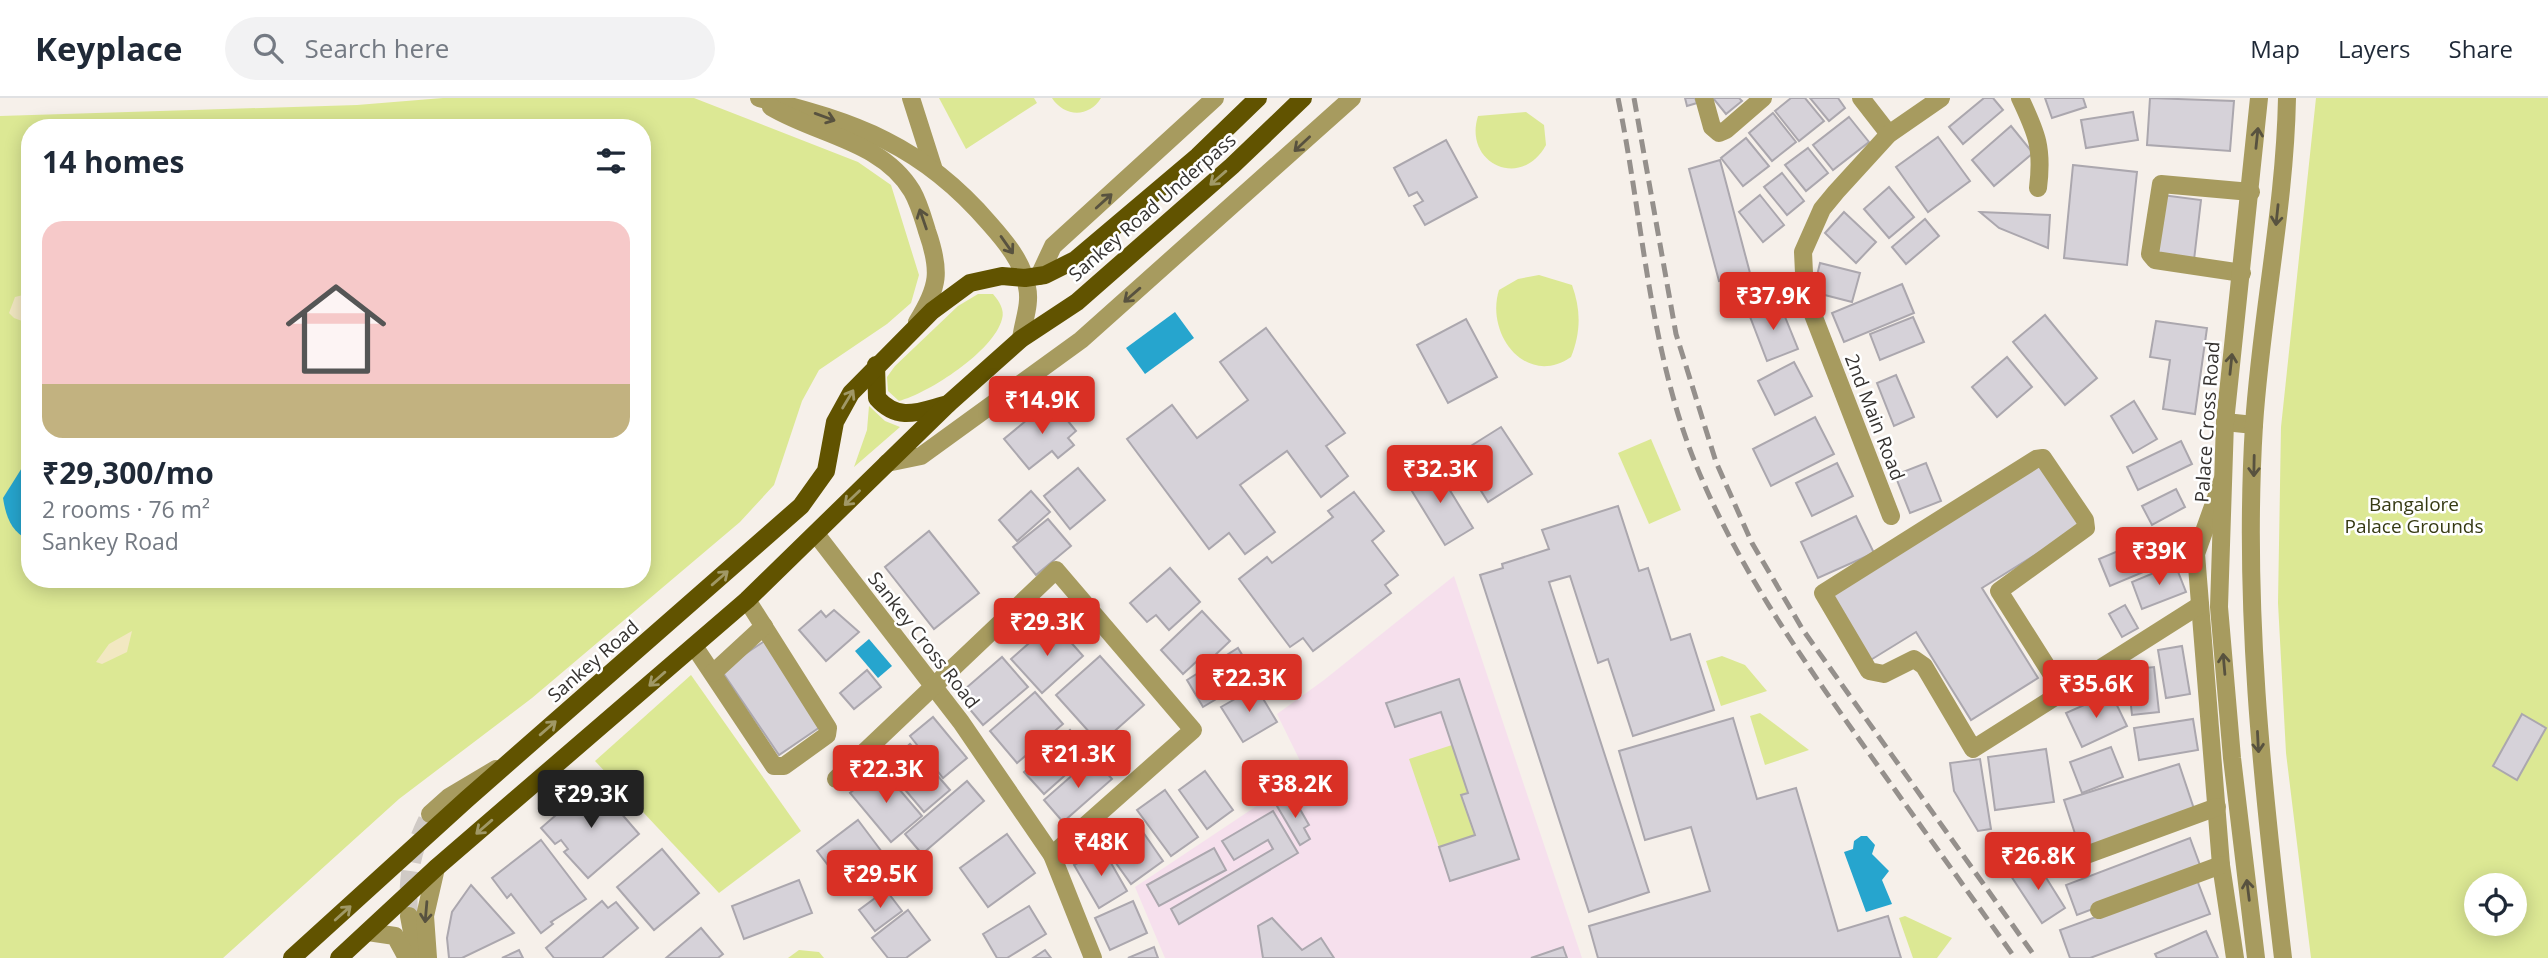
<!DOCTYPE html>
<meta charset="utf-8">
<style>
:root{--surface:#fff;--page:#f2f2f3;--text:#1f2937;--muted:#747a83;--line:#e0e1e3;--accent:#d93025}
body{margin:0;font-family:"Open Sans",sans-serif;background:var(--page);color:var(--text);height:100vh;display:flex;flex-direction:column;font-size:26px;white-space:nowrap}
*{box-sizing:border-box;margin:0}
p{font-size:23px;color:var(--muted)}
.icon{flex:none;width:38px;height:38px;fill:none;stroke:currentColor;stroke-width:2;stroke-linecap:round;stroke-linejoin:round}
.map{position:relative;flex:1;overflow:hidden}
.sheet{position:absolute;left:21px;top:21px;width:630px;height:469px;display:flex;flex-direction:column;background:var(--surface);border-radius:28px;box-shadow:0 4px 18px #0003}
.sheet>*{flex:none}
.buttons{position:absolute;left:2464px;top:775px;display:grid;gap:14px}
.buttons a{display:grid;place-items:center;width:63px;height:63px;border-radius:50%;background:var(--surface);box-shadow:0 4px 18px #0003;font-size:35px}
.price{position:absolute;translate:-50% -60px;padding:0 16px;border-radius:7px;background:var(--accent);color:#fff;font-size:23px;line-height:46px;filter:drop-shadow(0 2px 4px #0008)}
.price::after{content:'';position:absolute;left:50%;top:42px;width:21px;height:16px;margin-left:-10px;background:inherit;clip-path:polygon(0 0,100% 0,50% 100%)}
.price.selected{background:#222;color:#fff}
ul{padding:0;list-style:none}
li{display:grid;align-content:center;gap:14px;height:371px;padding:0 21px}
li span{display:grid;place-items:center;height:217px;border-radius:21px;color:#555}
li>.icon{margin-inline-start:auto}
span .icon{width:126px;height:126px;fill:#fffc;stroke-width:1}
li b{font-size:30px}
h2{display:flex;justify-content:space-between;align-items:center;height:84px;padding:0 21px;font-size:30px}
header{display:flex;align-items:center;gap:42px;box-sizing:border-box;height:98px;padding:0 35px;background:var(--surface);border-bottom:2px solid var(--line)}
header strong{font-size:33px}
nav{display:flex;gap:38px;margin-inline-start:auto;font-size:24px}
.search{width:490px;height:63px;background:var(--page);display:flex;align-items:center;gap:18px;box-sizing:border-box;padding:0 24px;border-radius:38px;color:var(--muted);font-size:26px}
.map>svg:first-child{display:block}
.education{fill:#f6e0ed}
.green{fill:#dce894;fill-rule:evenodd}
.sand{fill:#f2e8c2}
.water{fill:#26a5ce}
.building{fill:#d6d2d9;stroke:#aba7ae;stroke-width:2}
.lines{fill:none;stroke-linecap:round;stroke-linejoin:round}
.tertiary-tunnel{stroke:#d0cac5;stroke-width:18;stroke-dasharray:18 9;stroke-linecap:butt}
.minor{stroke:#a79b5f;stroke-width:18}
.tertiary{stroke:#a79b5f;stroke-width:18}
.primary{stroke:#615300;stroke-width:18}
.rail{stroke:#95908c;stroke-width:5;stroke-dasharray:14 7;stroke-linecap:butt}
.oneway{stroke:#58523f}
.oneway2{stroke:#a09866}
.labels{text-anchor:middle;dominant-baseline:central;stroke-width:5;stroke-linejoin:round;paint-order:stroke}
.street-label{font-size:19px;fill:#363331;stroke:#fff}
.park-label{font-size:19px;fill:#363a13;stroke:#fff}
</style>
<header>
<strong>Keyplace</strong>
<div class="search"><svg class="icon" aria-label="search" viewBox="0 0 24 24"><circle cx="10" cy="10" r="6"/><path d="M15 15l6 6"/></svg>Search here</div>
<nav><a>Map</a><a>Layers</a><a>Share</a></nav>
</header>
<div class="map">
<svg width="2548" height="860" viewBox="0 0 2548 860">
<rect width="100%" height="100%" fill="#f6f0ea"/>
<path class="education" d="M1454 478 1582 860H1165L1135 789 1306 675 1277 616 1324 582Z"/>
<g class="green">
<path d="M443 0H694L858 64 891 87 919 177 911 205 887 226 819 272 802 303 774 387 740 424 532 600 399 701 223 860H0V18L357 7ZM30 30H642V481H30Z"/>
<path d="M939 0H1034L1037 5 966 51Z"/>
<path d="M1052 0H1101C1089 20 1064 19 1052 0Z"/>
<path d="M2316 0H2548V860H2311L2286 655 2278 505 2281 329ZM2476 788H2515V826H2476Z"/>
<path d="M1526 14 1544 27 1546 47C1521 93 1463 65 1478 18Z"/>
<path d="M1539 177 1572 187C1581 212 1581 234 1571 259 1526 290 1485 236 1499 192L1518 181Z"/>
<path d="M978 196H993C999 203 1005 212 1002 221 994 253 929 295 899 303L888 293 887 279 895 268 958 208Z"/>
<path d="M869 308 885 323 900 329 854 369 867 332Z"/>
<path d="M1651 341 1681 412 1649 426 1618 355Z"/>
<path d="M1722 558 1745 567 1767 593 1721 608 1706 563Z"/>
<path d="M691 577 801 733 719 795 595 663Z"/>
<path d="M1760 615 1809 652 1765 667 1750 618Z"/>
<path d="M1452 647 1468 695 1461 697 1475 737 1439 749 1409 661Z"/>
<path d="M1905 818 1952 840 1937 860H1913L1899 820Z"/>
<path d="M799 852 819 854 824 860H788Z"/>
</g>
<g class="sand">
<path d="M27 196 30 199V226L14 220 9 215 15 199Z"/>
<path d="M132 533 127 554 102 566 96 564 109 546Z"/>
</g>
<g class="water">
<path d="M1175 214 1194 240 1145 276 1126 250Z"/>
<path d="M30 357V441L28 442C11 433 6 419 3 400Z"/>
<path d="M869 541 892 568 878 580 855 553Z"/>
<path d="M1861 738H1867L1875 747 1872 756 1889 773 1882 782 1892 806 1866 814 1844 754 1853 751 1854 743Z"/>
</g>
<g class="building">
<path d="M1685 0H1695L1697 5 1687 8Z"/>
<path d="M1713 0H1739L1742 3 1726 16Z"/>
<path d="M1791 0H1805L1824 23 1799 43 1775 13Z"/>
<path d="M1810 0H1838L1845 10 1829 23Z"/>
<path d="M1984 0H1993L2003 12 1963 46 1949 29Z"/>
<path d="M2045 0H2083L2086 9 2052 20Z"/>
<path d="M2150 0 2234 3 2230 53 2147 47Z"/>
<path d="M2133 14 2138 42 2086 50 2081 22Z"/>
<path d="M1773 15 1796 44 1772 63 1749 35Z"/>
<path d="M1849 19 1869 44 1833 72 1813 47Z"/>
<path d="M2011 28 2033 55 1994 88 1972 62Z"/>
<path d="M1938 39 1970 83 1928 114 1896 69Z"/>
<path d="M1746 40 1769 68 1743 88 1721 60Z"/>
<path d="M1446 42 1477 99 1425 127 1414 108 1423 103 1417 94 1409 98 1394 70Z"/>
<path d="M1808 50 1828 75 1806 93 1785 67Z"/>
<path d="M1720 62 1750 175 1719 183 1689 71Z"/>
<path d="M2073 67 2137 74 2127 167 2064 160Z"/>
<path d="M1782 75 1804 103 1787 117 1764 89Z"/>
<path d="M1889 89 1914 119 1889 140 1864 111Z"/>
<path d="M1760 97 1784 127 1763 144 1739 114Z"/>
<path d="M2162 97 2201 102 2194 162 2154 157Z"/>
<path d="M1844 114 1876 144 1856 165 1825 135Z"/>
<path d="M1980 114 2050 117 2048 150 1999 130Z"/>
<path d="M1925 121 1939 138 1906 166 1892 149Z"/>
<path d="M1820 165 1860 175 1852 204 1813 194Z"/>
<path d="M1902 186 1914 215 1844 244 1832 215Z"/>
<path d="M1779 204 1798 251 1767 263 1749 216Z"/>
<path d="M2045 217 2097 280 2065 307 2013 244Z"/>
<path d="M1913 219 1924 244 1880 262 1870 236Z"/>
<path d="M1466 221 1497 279 1448 305 1417 247Z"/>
<path d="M2156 223 2207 230 2195 316 2163 311 2170 262 2150 259Z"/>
<path d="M1266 230 1345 335 1326 348 1348 378 1321 399 1287 353 1240 387 1275 434 1245 456 1229 435 1209 451 1127 341 1172 307 1197 340 1248 302 1220 264Z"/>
<path d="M2007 259 2032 289 1997 319 1972 289Z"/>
<path d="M1794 264 1812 298 1775 317 1758 283Z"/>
<path d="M1896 277 1914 319 1894 328 1877 285Z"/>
<path d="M1051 302 1076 333 1068 340 1074 347 1058 360 1052 353 1029 371 1004 341Z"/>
<path d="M2134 303 2157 341 2133 355 2111 318Z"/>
<path d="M1815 319 1834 356 1771 388 1753 351Z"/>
<path d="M1501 329 1532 376 1488 404 1458 356Z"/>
<path d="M2181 343 2192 366 2138 392 2127 369Z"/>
<path d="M2042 362 2083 427 1982 490 2038 580 1971 622 1916 534 1869 563 1827 496Z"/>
<path d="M1837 365 1853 398 1812 418 1796 385Z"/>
<path d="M1926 365 1941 403 1910 415 1895 377Z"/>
<path d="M1435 368 1473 430 1445 447 1407 385Z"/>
<path d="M1078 370 1105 402 1070 431 1044 398Z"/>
<path d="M2176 391 2185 409 2152 427 2142 408Z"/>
<path d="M1031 393 1050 414 1017 443 999 422Z"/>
<path d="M1354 394 1384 433 1372 443 1398 477 1385 487 1391 495 1313 553 1303 540 1290 549 1239 481 1267 459 1272 465 1333 419 1328 413Z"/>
<path d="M1618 408 1639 473 1648 470 1671 542 1690 536 1714 612 1633 638 1608 561 1598 565 1570 478 1549 484 1649 794 1589 814 1480 477 1503 470 1502 466 1549 451 1542 432Z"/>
<path d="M1856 418 1874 455 1818 480 1801 444Z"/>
<path d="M1048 421 1071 448 1036 477 1013 449Z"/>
<path d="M929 433 979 495 934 531 885 469Z"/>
<path d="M2161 435 2172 462 2110 488 2099 461Z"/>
<path d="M2175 466 2186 494 2142 511 2132 484Z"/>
<path d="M1170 470 1200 504 1169 532 1156 517 1147 524 1130 505Z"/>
<path d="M2125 507 2138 530 2122 539 2109 516Z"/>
<path d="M834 512 859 534 826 563 799 532 821 513 826 519Z"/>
<path d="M1202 513 1230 543 1212 560 1209 557 1200 565 1197 563 1183 576 1161 552Z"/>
<path d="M1053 524 1083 558 1042 595 1011 561Z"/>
<path d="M766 542 823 627 779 657 721 572Z"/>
<path d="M2182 548 2190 596 2166 600 2158 552Z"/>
<path d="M1238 550 1255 578 1203 609 1187 582Z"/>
<path d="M1100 558 1144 607 1100 646 1056 597Z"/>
<path d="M1002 559 1028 589 983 627 958 597Z"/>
<path d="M2154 569 2159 614 2132 617 2127 572Z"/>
<path d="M867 572 881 589 854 611 840 595Z"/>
<path d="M1459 581 1519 761 1450 783 1439 749 1475 737 1461 697 1468 695 1441 614 1395 629 1386 605Z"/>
<path d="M1256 589 1277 624 1243 644 1221 609Z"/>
<path d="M1035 594 1063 626 1017 665 990 633Z"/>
<path d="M2111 595 2127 628 2082 649 2066 615Z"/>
<path d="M2522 616 2546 630 2517 682 2493 668Z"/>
<path d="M933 619 967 660 943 680 910 638Z"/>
<path d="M1733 620 1757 701 1796 690 1838 833 1888 818 1901 860H1598L1589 828 1710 793 1691 729 1645 742 1619 653Z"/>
<path d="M2193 621 2198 652 2139 662 2134 630Z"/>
<path d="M1070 632 1090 655 1044 696 1024 674Z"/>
<path d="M910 646 950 692 924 714 885 668Z"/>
<path d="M2111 649 2123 679 2082 695 2070 664Z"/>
<path d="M2046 651 2054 704 1995 712 1988 659Z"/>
<path d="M1093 659 1112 681 1063 724 1044 702Z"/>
<path d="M1980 661 1991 731 1978 733 1954 693 1950 665Z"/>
<path d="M2179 666 2195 714 2081 754 2064 702Z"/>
<path d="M881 670 922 718 891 744 850 695Z"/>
<path d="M1334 672 1342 687 1314 702 1306 687Z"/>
<path d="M1205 673 1233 712 1207 731 1179 692Z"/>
<path d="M967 683 984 703 922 756 905 736Z"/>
<path d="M594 684 639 736 588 780 564 754 568 751 561 742 555 746 541 730Z"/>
<path d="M1165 692 1198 739 1171 758 1137 712Z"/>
<path d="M1293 699 1309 727 1304 730 1310 741 1300 747 1277 708Z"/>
<path d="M1273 713 1298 755 1179 826 1171 811 1273 751 1268 742 1234 762 1222 743Z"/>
<path d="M858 722 885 758 845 789 817 753Z"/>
<path d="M1136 724 1163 763 1131 786 1103 747Z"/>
<path d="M1007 736 1035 775 988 809 960 770Z"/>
<path d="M2039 737 2042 760 1999 766 1996 742Z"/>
<path d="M2190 740 2201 770 2077 817 2066 787Z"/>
<path d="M541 742 586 801 551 824 553 826 541 835 511 796 507 800 492 780Z"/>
<path d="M1214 750 1226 772 1159 808 1147 787Z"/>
<path d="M662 751 699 795 654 832 617 789Z"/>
<path d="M1103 751 1127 793 1099 810 1074 767Z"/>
<path d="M2035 762 2065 810 2042 825 2011 778Z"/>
<path d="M799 782 812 815 744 841 732 808Z"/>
<path d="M2197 782 2210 816 2090 860H2070L2060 832Z"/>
<path d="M471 787 514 835 462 860H449L447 840 452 814Z"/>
<path d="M886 792 902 813 875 833 859 812Z"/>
<path d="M602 803 608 810 616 804 638 830 602 860H554L546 850Z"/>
<path d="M1133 803 1147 835 1110 852 1095 820Z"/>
<path d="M1029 808 1046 836 1007 860H997L983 836Z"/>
<path d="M908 812 930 842 906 860H888L872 840Z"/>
<path d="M1272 820 1302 852 1321 840 1334 860H1263L1258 828Z"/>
<path d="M701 830 723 856 718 860H666Z"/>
<path d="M2206 833 2218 860H2157L2155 856Z"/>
<path d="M1154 849 1158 860H1128Z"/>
<path d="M1563 849 1567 860H1531Z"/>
<path d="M519 852 523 860H502Z"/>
<path d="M1045 852 1051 860H1033Z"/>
</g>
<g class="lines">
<path class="tertiary-tunnel" d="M409 818C407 777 411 753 430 716"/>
<g class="minor">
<path d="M911 0 934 72"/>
<path d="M1704 0 1712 29 1719 35 1726 32 1763 0"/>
<path d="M1861 0 1889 36"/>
<path d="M2020 0C2037 36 2043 50 2038 90"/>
<path d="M2242 175 2155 162 2150 156 2161 86 2251 94"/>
<path d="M2225 324 2254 327"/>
<path d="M2222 383 2196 456 2221 767 2235 860"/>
<path d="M1891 418 1805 196 1803 154 1822 111 1836 94 1889 36 1941 0"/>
<path d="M816 436 961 624 1052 757 1093 860"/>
<path d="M694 548 774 668H784L827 637 828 630 747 502"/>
<path d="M713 575 764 528"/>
<path d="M2063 594 1999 493 2086 430 2085 422 2043 360 2036 361 1823 495 1869 573 1884 576 1914 561 1924 568 1973 651 2200 507"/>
<path d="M836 681 1056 472 1193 632 1052 757"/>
<path d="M2067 764 2217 709"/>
<path d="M2099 812 2221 767"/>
</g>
<g class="tertiary">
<path d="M759 0C856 24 922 47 989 125 1005 143 1023 164 1027 189 1031 206 1023 224 1021 241"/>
<path d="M771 9C818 37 882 43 912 93 919 105 923 120 927 133 941 173 939 189 917 224"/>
<path d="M1039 178 1053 148 1215 0"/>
<path d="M887 365 921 358 1081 242 1352 0"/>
<path d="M430 716 449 699 496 671"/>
<path d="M409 818 417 860"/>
<path d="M368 834 395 838 407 860"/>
<path d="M428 860 425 818 436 770"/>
<path d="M2256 860 2232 660 2219 509 2225 324 2259 0"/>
<path d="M2283 860C2262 683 2243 506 2254 327 2261 218 2285 109 2287 0"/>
</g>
<g class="primary">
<path d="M876 267 877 300C899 325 920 313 948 306"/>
<path d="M292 860 467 701 801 408 826 373 835 324 851 295 932 213 970 185 1002 178 1025 180 1045 177 1075 162 1198 58 1258 0"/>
<path d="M339 860 436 770 747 502 948 306 1021 241 1077 204 1232 68 1303 0"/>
</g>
<g class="rail">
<path d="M1618 0C1643 122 1649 251 1696 367 1737 468 1799 556 1861 644 1912 716 1964 788 2015 860"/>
<path d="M1634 0 1676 236 1716 364 1752 445 1803 532 2036 860"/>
</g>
</g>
<defs><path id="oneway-shaft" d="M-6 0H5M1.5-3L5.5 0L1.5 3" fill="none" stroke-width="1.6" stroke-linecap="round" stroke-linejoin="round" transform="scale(1.75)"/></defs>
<g class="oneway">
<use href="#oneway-shaft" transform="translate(825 19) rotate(20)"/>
<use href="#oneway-shaft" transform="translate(2257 40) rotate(-84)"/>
<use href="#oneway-shaft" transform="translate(1302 46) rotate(137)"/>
<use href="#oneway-shaft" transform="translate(1104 103) rotate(-42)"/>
<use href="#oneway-shaft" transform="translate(2277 117) rotate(96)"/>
<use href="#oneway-shaft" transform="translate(923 121) rotate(-109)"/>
<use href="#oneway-shaft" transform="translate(1007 147) rotate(55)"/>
<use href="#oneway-shaft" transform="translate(1132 197) rotate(139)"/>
<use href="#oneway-shaft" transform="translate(2231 266) rotate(-84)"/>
<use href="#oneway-shaft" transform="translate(2254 368) rotate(91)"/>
<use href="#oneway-shaft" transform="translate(2224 566) rotate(-95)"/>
<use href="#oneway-shaft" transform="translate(2258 644) rotate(87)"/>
<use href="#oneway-shaft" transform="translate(2248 792) rotate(-97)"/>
<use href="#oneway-shaft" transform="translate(426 814) rotate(95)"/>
</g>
<g class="oneway2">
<use href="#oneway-shaft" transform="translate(1218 80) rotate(139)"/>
<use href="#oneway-shaft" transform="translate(848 301) rotate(-59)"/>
<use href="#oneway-shaft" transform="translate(852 400) rotate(136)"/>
<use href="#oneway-shaft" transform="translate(720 480) rotate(-41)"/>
<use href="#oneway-shaft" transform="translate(657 581) rotate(139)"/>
<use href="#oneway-shaft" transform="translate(548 630) rotate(-41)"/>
<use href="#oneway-shaft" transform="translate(484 729) rotate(139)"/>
<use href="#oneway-shaft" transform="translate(343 815) rotate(-42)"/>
</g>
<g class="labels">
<g class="street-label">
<text transform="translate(1152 109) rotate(-41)">Sankey Road Underpass</text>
<text transform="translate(1875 319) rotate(69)">2nd Main Road</text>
<text transform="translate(2207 324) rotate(-86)">Palace Cross Road</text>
<text transform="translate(924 542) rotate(52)">Sankey Cross Road</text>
<text transform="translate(593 563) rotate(-41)">Sankey Road</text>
</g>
<g class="park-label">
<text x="2414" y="406">Bangalore<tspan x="2414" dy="22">Palace Grounds</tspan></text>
</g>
</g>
</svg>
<div class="buttons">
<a><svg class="icon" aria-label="locate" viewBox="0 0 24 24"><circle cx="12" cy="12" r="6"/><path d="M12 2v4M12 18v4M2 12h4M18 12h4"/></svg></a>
</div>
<b class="price" style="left:1773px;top:234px">₹37.9K</b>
<b class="price" style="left:1042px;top:338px">₹14.9K</b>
<b class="price" style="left:1440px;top:407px">₹32.3K</b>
<b class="price" style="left:2159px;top:489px">₹39K</b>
<b class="price" style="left:1047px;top:560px">₹29.3K</b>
<b class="price" style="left:1249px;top:616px">₹22.3K</b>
<b class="price" style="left:2096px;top:622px">₹35.6K</b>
<b class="price" style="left:1078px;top:692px">₹21.3K</b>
<b class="price" style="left:886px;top:707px">₹22.3K</b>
<b class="price" style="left:1295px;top:722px">₹38.2K</b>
<b class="price selected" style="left:591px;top:732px">₹29.3K</b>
<b class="price" style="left:1101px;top:780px">₹48K</b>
<b class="price" style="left:2038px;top:794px">₹26.8K</b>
<b class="price" style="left:880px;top:812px">₹29.5K</b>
<section class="sheet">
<h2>14 homes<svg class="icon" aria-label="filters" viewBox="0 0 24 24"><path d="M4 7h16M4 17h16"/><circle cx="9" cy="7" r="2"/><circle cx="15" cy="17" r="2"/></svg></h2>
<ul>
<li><span style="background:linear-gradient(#f6c9c9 75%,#c2b280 0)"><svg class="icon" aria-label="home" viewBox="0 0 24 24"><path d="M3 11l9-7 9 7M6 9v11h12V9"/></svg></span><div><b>₹29,300/mo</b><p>2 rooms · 76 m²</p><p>Sankey Road</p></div></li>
</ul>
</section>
</div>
